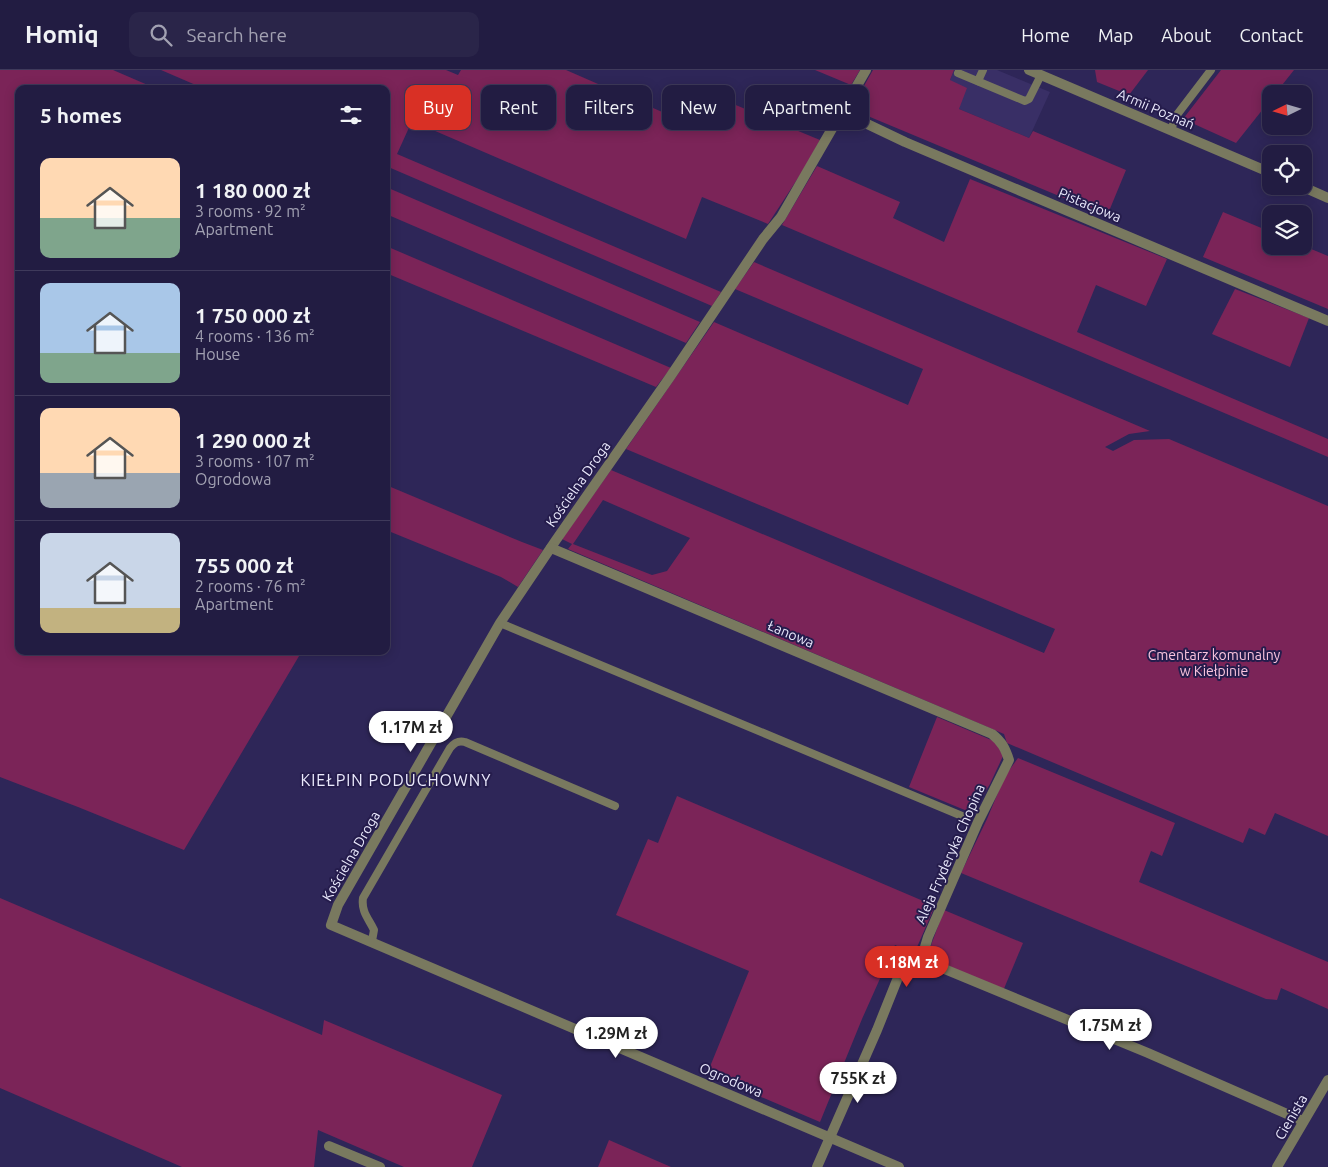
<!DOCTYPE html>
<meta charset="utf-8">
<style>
:root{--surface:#221c42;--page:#2a2549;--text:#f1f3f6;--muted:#a2a1b2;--line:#3f3a5b;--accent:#d93025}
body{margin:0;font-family:Ubuntu,sans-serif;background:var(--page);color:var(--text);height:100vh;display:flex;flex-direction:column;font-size:19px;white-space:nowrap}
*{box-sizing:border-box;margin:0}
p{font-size:16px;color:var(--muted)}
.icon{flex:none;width:28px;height:28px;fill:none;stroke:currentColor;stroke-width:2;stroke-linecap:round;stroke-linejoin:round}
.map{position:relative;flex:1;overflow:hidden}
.side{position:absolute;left:15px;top:15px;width:375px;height:570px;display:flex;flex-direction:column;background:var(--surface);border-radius:10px;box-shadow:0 2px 12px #0003,0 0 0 1px var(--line)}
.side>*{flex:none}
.banner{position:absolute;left:405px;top:15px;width:475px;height:45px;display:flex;gap:10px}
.needle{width:32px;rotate:265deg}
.fabs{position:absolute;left:1262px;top:15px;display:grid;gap:10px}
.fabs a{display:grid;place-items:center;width:50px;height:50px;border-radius:10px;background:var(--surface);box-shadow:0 2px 12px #0003,0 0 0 1px var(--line);font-size:25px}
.price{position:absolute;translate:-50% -42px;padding:0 11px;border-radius:18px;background:#fff;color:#222;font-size:16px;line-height:32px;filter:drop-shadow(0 1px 2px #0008)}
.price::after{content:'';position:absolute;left:50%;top:30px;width:15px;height:11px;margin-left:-8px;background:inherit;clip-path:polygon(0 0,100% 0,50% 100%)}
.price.selected{background:var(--accent);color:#fff}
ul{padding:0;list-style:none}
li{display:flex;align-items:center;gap:15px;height:125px;padding:0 25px}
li+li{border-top:1px solid var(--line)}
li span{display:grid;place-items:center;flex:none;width:140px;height:100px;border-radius:10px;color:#555}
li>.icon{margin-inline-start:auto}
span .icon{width:60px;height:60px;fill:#fffc;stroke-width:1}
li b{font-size:21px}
h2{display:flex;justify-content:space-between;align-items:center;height:60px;padding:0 25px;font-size:21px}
.chip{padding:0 18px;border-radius:10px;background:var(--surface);box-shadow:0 2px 12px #0003,0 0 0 1px var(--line);font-size:18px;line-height:45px}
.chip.selected{background:var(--accent);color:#fff}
header{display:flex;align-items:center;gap:30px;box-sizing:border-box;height:70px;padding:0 25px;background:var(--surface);border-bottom:1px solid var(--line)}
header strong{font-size:24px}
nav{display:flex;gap:28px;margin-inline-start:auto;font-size:18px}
.search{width:350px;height:45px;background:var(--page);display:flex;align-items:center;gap:12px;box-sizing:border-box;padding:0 18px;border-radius:10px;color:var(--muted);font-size:19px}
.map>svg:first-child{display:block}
.built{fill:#392f66}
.green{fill:#7b2458;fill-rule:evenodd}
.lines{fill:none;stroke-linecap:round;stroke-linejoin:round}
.stream{stroke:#0f222a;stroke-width:4}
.service{stroke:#79795f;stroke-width:8}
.minor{stroke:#79795f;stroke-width:10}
.labels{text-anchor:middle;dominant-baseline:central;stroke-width:4;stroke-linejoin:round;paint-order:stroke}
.street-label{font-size:14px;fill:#ebeafd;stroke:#251c4c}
.park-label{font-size:14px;fill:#fac4de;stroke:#251c4c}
.quarter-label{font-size:16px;letter-spacing:1px;fill:#ebeafd;stroke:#251c4c}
</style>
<header>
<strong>Homiq</strong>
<div class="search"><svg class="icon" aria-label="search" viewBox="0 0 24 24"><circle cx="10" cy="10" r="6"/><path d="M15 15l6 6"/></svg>Search here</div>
<nav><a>Home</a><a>Map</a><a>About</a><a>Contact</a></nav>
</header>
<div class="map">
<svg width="1328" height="1097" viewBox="0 0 1328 1097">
<rect width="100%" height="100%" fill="#2e2658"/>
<path class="built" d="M954 0H997L1050 22 1029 68 959 39 961 31 950 10Z"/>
<g class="green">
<path d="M0 0H113L157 19H97L86 14 84 19H19V581H302L184 780 78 737 0 707Z"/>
<path d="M161 0H446L458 5 461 0H566L676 48 690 16 820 70 802 102 768 154 702 127 686 169 412 51 397 84 721 222 712 236 386 96V19H205Z"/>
<path d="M815 0H860L851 15Z"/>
<path d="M873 0H954L950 10 967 18 959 39 1029 68 1033 61 1126 100 1107 146 851 39Z"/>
<path d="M1095 0H1148L1129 25 1097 12Z"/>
<path d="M1221 0H1294L1275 24H1271V29L1236 73 1183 49Z"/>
<path d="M817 96 900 132 893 148 944 172 970 109 1167 189 1146 236 1096 215 1077 262 1328 369V387L782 155Z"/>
<path d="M386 117 700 252 686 273 386 144Z"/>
<path d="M1223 142 1271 162V176H1304L1328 186V239L1203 187Z"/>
<path d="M386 176 671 298 656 317 386 203Z"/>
<path d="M754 192 1150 361 1129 364 1105 377 1113 381 1134 370 1169 369 1328 436V766L1275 743 1265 765 1249 758 1243 773 1007 673 1004 664 568 479 572 474 562 469 611 400 1044 583 1055 559 626 379 714 252 908 335 923 299 735 219ZM603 430 690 468 667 501 652 505 573 474Z"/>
<path d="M1235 219 1309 248 1290 297 1212 264Z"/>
<path d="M386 415 522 472 543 480 518 517 501 507 386 460Z"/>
<path d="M937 647 996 672 1003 686 990 714 972 743 909 717Z"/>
<path d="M1018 688 1175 753 1162 786 1151 781 1139 812 1328 892V939L1281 918 1277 930 1266 929 961 803 987 749 1005 706Z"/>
<path d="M677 726 935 836 914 884 895 875 862 949 820 1052 707 1004 749 901 616 845 648 769 658 773Z"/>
<path d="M0 828 322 965 324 950 502 1025 472 1097H404L318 1060 314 1097H182L0 1018Z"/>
<path d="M944 840 1023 873 1003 921 937 893 933 888 930 878Z"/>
<path d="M609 1070 671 1097H598Z"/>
</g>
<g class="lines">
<path class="stream" d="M17 423 19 424"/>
<g class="service">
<path d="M958 3 1025 31 1029 29 1041 5"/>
<path d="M978 11 983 0"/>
<path d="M1171 60 1176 46 1211 0"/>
<path d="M500 553 962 746"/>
<path d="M372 871 374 860C369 849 361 842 363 828L450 678C454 673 458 670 465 672L615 736"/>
</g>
<g class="minor">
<path d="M866 0 781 147 763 169 670 307 556 470 500 553 338 835 331 855 899 1097"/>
<path d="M1029 0 1271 103"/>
<path d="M842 42 905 72 1328 251"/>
<path d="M1301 116 1328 128"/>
<path d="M551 478 992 664C1002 672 1005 678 1009 690L978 752 928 867 925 877V891"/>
<path d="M329 1076 380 1097"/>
<path d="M817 1097 877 960 901 900C909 892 914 890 925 891L1148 983 1303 1051"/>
<path d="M1277 1097 1328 1010"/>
</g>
</g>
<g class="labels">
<g class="street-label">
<text transform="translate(1156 39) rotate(23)">Armii Poznań</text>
<text transform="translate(1090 135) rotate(23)">Pistacjowa</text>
<text transform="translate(578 414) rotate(-55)">Kościelna Droga</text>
<text transform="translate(791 564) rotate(23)">Łanowa</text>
<text transform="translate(950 784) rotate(-66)">Aleja Fryderyka Chopina</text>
<text transform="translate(351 786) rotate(-60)">Kościelna Droga</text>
<text transform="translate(731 1010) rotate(23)">Ogrodowa</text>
<text transform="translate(1291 1047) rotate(-60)">Cienista</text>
</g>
<g class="park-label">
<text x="1214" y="585">Cmentarz komunalny<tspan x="1214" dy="16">w Kiełpinie</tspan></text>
</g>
<g class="quarter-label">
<text x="396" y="710">KIEŁPIN PODUCHOWNY</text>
</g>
</g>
</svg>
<div class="fabs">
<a><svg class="needle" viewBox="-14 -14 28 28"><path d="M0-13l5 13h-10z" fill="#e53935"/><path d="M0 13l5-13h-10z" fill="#a2a1b2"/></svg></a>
<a><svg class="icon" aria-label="locate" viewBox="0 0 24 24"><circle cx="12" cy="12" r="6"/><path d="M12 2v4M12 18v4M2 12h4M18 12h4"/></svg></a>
<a><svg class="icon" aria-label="layers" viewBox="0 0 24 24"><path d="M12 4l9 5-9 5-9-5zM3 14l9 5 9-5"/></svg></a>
</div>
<b class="price" style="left:411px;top:683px">1.17M zł</b>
<b class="price selected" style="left:907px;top:918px">1.18M zł</b>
<b class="price" style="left:1110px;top:981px">1.75M zł</b>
<b class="price" style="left:616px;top:989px">1.29M zł</b>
<b class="price" style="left:858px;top:1034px">755K zł</b>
<div class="banner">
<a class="chip selected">Buy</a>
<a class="chip">Rent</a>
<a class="chip">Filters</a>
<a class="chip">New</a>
<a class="chip">Apartment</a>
</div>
<section class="side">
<h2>5 homes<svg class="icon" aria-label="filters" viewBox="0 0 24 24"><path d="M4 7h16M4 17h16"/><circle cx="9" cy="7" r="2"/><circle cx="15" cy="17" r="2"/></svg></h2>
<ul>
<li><span style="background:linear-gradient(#ffd9b3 60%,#7fa58c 0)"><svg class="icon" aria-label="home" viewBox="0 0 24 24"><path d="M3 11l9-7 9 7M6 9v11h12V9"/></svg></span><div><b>1 180 000 zł</b><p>3 rooms · 92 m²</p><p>Apartment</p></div></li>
<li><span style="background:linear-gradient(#a9c7e8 70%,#7fa58c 0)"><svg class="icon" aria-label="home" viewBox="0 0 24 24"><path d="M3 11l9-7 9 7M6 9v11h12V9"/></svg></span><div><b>1 750 000 zł</b><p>4 rooms · 136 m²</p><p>House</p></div></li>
<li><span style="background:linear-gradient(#ffd9b3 65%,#9aa5b1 0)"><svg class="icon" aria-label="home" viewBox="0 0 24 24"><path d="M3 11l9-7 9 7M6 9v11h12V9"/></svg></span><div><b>1 290 000 zł</b><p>3 rooms · 107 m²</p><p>Ogrodowa</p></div></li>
<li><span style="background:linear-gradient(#c9d6e8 75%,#c2b280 0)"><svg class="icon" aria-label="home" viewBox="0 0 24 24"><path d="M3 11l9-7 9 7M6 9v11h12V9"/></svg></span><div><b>755 000 zł</b><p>2 rooms · 76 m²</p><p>Apartment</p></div></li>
</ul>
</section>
</div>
